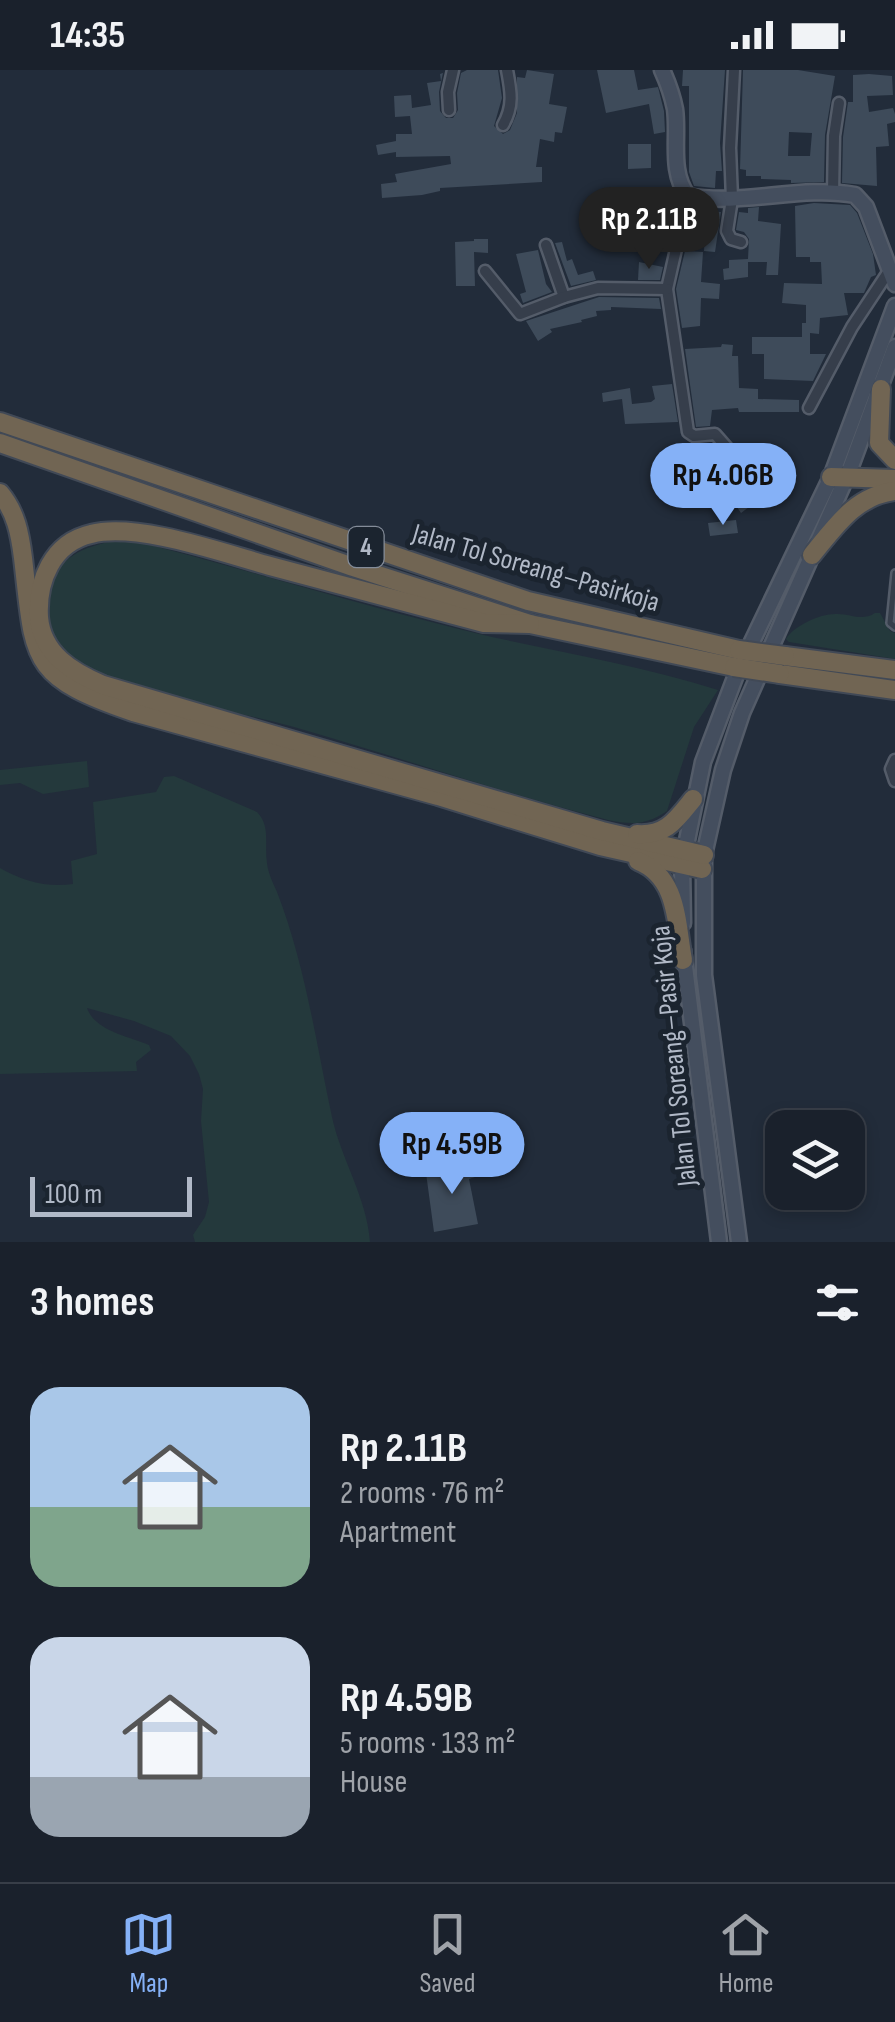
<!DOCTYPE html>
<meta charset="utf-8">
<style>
:root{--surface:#1a212c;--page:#232934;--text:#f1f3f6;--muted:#9fa3a9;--line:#383e48;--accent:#85b1f7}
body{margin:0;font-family:"Sofia Sans Condensed",sans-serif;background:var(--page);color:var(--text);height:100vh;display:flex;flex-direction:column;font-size:38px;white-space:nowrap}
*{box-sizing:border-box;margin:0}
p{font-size:32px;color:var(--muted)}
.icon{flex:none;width:55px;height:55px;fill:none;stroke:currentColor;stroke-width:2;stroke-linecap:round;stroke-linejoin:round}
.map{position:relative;height:1172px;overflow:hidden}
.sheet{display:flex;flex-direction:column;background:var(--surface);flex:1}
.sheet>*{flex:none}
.buttons{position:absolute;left:765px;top:1040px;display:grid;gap:20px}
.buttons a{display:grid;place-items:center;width:100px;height:100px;border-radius:20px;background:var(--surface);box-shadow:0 5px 15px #0003,0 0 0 2px var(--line);font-size:50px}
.scale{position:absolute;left:30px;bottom:25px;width:162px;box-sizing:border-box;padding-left:10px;border:5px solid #b1b9c7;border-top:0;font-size:28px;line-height:35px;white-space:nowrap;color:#b1b9c7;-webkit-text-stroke:8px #1b242f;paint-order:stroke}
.price{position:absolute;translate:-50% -85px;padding:0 22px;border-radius:35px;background:var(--accent);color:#111;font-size:32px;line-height:65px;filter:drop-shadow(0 2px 5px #0008)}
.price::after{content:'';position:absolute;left:50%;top:60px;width:30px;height:22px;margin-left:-15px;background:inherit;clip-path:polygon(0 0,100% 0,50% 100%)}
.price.active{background:#222;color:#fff}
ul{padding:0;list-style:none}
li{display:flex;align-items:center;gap:30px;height:250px;padding:0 30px}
li span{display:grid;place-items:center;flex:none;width:280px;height:200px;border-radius:30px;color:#555}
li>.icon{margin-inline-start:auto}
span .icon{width:120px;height:120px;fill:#fffc;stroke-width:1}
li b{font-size:42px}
h2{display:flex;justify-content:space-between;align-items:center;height:120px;padding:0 30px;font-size:42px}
.status{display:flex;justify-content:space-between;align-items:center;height:70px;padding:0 50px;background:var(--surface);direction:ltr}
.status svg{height:28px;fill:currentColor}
.tab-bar{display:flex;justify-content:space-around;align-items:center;height:140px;border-top:2px solid var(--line);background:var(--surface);font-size:28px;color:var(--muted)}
.tab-bar a{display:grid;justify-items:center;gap:5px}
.tab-bar .active{color:var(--accent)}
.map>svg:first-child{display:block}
.green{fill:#24393c}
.building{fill:#3e4b5a;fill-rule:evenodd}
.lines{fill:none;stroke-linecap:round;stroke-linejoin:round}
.lane-casing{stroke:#545c69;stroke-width:10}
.street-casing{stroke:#545c69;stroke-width:15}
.secondary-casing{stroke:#545c69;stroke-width:19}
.highway-casing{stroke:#414956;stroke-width:22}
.lane{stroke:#363e4b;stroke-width:5}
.street{stroke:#363e4b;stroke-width:10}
.secondary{stroke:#444e5e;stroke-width:14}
.highway{stroke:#716553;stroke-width:18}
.highway-bridge-casing{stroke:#414956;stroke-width:22;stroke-linecap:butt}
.highway-bridge{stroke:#716553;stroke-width:18}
.labels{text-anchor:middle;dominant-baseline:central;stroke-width:10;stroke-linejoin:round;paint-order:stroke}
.shield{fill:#1b242f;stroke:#848c99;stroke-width:2.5}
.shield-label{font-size:25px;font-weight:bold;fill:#b1b9c7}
.street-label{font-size:28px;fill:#b1b9c7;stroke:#1b242f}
</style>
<div class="status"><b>14:35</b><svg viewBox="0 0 49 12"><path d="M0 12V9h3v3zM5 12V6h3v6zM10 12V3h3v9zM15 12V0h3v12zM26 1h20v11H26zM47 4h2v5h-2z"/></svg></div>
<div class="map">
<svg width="895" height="1172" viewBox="0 0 895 1172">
<rect width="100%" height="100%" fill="#222c3a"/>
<g class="green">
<path d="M126 469C232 495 336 528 443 555 534 579 628 591 718 620L694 657 667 741C647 755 631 755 608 750 502 723 399 687 294 657 241 642 185 635 132 619 120 615 106 613 96 607 60 587 38 556 52 513 63 480 96 474 126 469Z"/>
<path d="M875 543H880L890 561 895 563V589L789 572 786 569C794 556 819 544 835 544 851 543 861 552 875 543Z"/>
<path d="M87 691 89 717 43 724 20 713 0 715V700Z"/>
<path d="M174 706 257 742C271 756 264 775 267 793 268 803 273 813 277 822 305 894 316 972 332 1047 341 1089 367 1128 370 1172H195L193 1165 205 1147 209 1132 201 1051 203 1019 199 1004 190 986 171 966 134 951 87 938C95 961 128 966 149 975L151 980 136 992 137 1001 0 1004V798C22 811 48 818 73 814L71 791 97 784 93 732 156 722 164 707Z"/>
</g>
<g class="building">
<path d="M467 0H498L502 28 494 56 503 64 510 60 517 43V7L525 8 527 0 554 4 549 34 567 37 562 63 555 62 554 72 540 69 536 97H542V112L440 118V121L422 125 382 128 381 114 397 112 395 104 451 94 450 86 396 87V82L378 85 376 75 396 71V64H412L410 46 395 47 394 26 411 25 412 38 431 35 427 13 441 11 440 4 443 3 439 22 440 41 446 48H453L458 40 457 23 461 3Z"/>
<path d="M597 0H634L638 20 658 17 664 41 665 62 654 64 649 34 606 43Z"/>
<path d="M683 0H725L720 73 722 101H716L715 118 694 116 689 102V16H682Z"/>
<path d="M743 0H798L835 6 825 65 824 112 791 113V110L761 109V106H746V100L740 99ZM789 62 812 63 810 86H788Z"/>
<path d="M869 4 892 6 893 25 867 26 869 42 893 38 895 44V52L887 54 889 76 876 77 877 116 842 113 843 67 848 32H853V5Z"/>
<path d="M628 74H651V98L628 99Z"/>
<path d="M643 133 670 137 667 157 639 153Z"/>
<path d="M814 133 850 135 857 143 873 184 876 205 871 207 864 223H844L848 245 820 248 819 264 810 263V284H826L813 311 764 309V284H752V267H802V253H806V235L782 233 784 213 822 214 821 192H810V187H796L795 136Z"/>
<path d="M759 137 758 151 781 154 778 205H766L767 192H748V207L724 210 723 199 729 198V190L748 189 749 169 744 162 736 160 739 142 748 143V138Z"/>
<path d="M706 141 721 142 715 182 704 181Z"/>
<path d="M474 169H488V183L474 182 475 216H456L455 172 474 171Z"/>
<path d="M562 172 567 191 572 189 578 205 593 201 596 210 571 216 555 173Z"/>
<path d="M538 180 546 214 552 222 523 233 520 224 526 222 516 184Z"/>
<path d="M685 181 703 182 701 212 720 214 719 229 701 228 700 256 682 258 676 219Z"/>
<path d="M639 192 663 197 660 210H638Z"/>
<path d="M599 227 659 228 661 239 611 237V240L596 241 597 246 581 250 582 252 550 259 552 262 538 271 526 251Z"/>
<path d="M722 274 733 275 732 286H738L739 318 758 319V329L799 330V342H739L738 338 712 340 710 356 696 357 685 279 721 277Z"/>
<path d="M672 314 678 352 625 354 622 329 603 332 602 323 630 318 632 334 651 332 655 329 652 316Z"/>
<path d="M709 373 727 394 721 398 732 417 736 413 753 434 741 443 695 375Z"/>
<path d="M736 450 738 463 710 466 708 453Z"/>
<path d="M470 1090 475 1107 469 1109 478 1154 434 1162 426 1103 452 1100 451 1095Z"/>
</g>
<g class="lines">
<g class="lane-casing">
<path id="lane" d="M895 503 890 553 895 557"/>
</g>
<g class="street-casing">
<g id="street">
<path d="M734 0 730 78 732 129 727 161 731 169 741 172"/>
<path d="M449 40 448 22 453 0"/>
<path d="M503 55C514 36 511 21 507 0"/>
<path d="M833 123 834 66 839 33"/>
<path d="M688 126 667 219 688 362 694 366 715 364 768 424"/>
<path d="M546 175 564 227"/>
<path d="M485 201 520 244 564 227 598 218 667 219"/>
<path d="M809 338 852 257 889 201"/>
<path d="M895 690 891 699 895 711"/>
</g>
</g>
<g class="secondary-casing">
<g id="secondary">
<path d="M662 0C668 13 672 24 675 39 679 67 669 102 688 126 743 136 801 115 855 125L866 137 895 214"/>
<path d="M683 853 682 795 703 692 736 605 831 407 895 236"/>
<path d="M683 880 719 1172"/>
<path d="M739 1172 704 905V785L723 700 742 643 850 399 895 277"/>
</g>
</g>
<g class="highway-casing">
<g id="highway">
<path d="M881 319 879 373 895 390"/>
<path d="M0 352 528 531 739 580"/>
<path d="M0 373 353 497 530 554 734 597"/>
<path d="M831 407 895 409"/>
<path d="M0 423C16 442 20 464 23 488 35 589 27 606 133 642L438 726 600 776 702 799"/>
<path d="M812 485C836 456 855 426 895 421"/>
<path d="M530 554 484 553C413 534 341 515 270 496 223 483 137 452 91 464 52 473 37 511 39 547 42 584 72 602 103 615L602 761 704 785"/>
<path d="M785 586 895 600"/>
<path d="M780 604 895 620"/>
<path d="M637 764C666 766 676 750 693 729"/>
<path d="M638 791C678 807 676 852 683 890"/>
</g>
</g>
<use href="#lane" class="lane"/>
<use href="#street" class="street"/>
<use href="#secondary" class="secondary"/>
<use href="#highway" class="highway"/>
<g class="highway-bridge-casing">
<g id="highway-bridge">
<path d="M739 580 785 586"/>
<path d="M734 597 780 604"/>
</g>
</g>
<use href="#highway-bridge" class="highway-bridge"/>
</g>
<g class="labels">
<rect class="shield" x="348.5" y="457" width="35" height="40" rx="8"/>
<g class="shield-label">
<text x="366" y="477">4</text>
</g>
<g class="street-label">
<text transform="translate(536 498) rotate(16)">Jalan Tol Soreang–Pasirkoja</text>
<text transform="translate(674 986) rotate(-96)">Jalan Tol Soreang–Pasir Koja</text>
</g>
</g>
</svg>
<div class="buttons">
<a><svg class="icon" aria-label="layers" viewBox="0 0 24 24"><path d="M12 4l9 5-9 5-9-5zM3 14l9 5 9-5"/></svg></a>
</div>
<div class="scale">100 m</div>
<b class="price active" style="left:649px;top:202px">Rp 2.11B</b>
<b class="price" style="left:723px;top:458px">Rp 4.06B</b>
<b class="price" style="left:452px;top:1127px">Rp 4.59B</b>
</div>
<section class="sheet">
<h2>3 homes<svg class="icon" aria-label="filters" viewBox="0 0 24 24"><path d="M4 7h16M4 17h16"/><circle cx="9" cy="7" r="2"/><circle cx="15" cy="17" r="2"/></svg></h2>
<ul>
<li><span style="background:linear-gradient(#a9c7e8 60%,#7fa58c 0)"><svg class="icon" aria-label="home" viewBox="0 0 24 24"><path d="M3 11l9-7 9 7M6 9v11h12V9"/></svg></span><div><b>Rp 2.11B</b><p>2 rooms · 76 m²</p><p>Apartment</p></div></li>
<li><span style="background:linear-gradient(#c9d6e8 70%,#9aa5b1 0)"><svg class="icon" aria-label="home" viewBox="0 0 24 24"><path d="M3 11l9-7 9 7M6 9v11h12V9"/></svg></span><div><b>Rp 4.59B</b><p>5 rooms · 133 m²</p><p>House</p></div></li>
</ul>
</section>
<nav class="tab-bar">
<a class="active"><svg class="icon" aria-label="map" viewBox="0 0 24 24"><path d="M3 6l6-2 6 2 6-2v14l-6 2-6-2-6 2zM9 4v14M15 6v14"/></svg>Map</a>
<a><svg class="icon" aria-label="saved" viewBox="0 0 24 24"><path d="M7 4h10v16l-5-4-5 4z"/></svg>Saved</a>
<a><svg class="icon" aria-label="home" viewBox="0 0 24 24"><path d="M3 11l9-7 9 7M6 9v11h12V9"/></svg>Home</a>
</nav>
